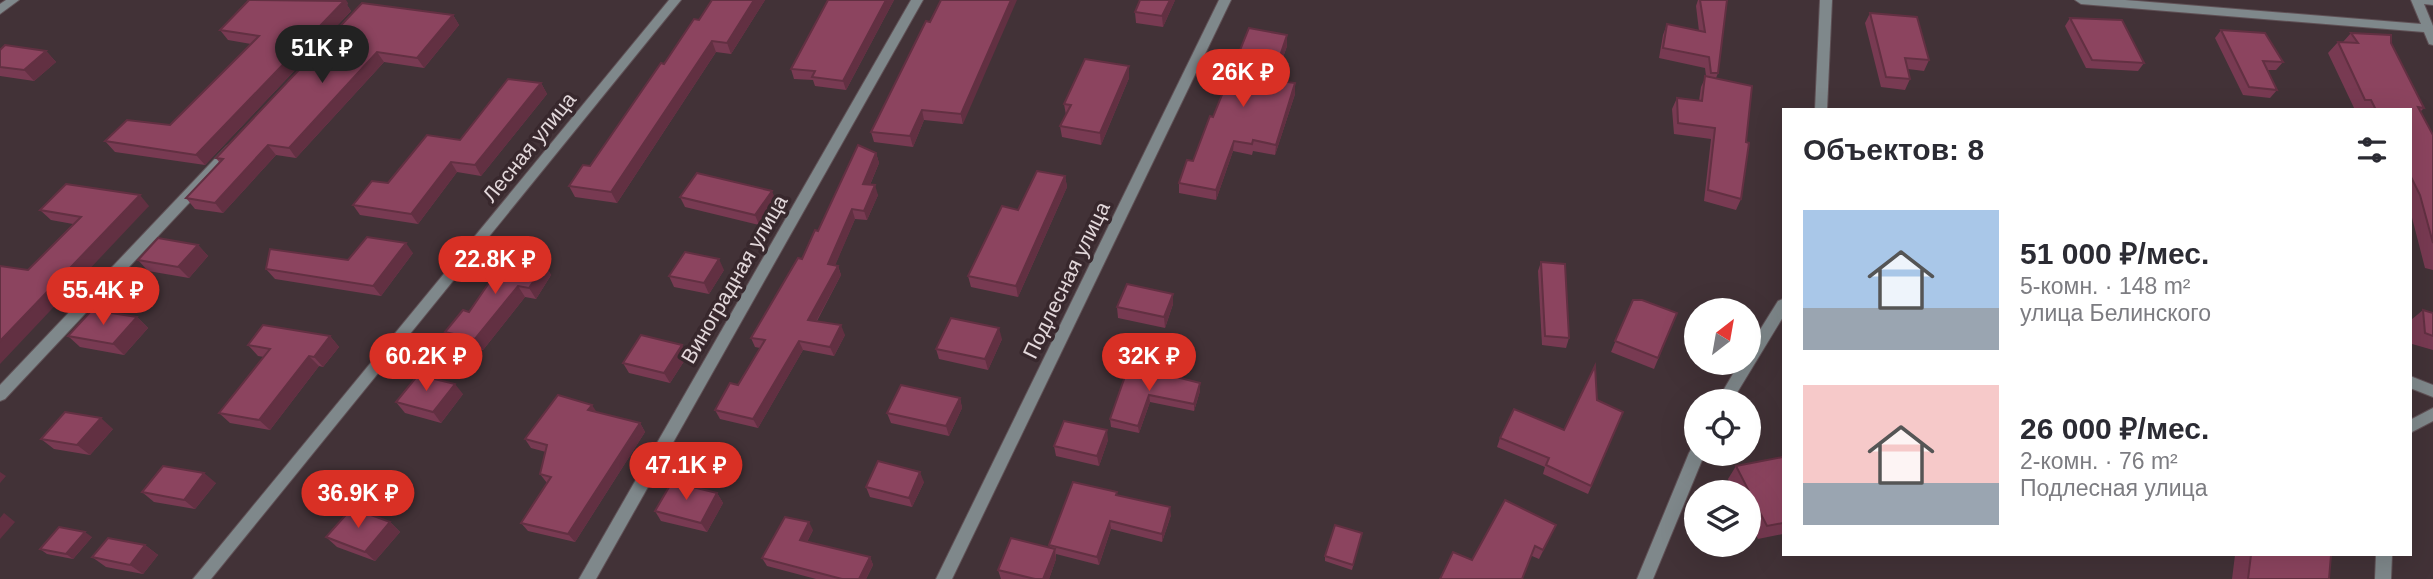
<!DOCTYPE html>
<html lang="ru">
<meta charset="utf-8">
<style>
:root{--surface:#fff;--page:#f7f7f7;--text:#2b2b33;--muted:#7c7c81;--accent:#d93025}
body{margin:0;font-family:Helvetica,sans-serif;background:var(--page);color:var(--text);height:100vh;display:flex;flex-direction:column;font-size:26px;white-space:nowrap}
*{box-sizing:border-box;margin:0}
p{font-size:23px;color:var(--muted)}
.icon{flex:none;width:38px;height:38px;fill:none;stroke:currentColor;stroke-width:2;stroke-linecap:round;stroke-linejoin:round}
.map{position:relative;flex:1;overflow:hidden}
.details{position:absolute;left:1782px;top:108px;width:630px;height:448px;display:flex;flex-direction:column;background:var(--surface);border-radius:0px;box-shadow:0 7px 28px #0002}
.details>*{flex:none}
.needle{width:46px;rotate:31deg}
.controls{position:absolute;left:1684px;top:298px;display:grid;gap:14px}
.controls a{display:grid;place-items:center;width:77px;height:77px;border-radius:50%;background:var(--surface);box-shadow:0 7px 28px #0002;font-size:35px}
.price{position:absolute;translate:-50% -60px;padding:0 16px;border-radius:24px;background:var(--accent);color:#fff;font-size:23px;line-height:46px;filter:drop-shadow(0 2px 4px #0008)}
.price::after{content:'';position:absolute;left:50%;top:42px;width:21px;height:16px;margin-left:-10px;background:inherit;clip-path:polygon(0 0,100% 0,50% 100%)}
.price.active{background:#222;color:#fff}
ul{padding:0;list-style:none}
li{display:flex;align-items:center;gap:21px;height:175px;padding:0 21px}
li span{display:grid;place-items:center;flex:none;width:196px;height:140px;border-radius:0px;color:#555}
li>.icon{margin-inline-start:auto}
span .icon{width:84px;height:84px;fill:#fffc;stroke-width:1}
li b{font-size:30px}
h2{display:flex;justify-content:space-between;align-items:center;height:84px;padding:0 21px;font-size:30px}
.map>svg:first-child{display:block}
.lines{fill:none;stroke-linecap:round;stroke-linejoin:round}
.minor-casing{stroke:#5f5055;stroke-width:2}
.minor{fill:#7f888b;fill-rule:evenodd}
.wall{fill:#783a52}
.shaded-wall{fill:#623042}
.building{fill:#8c445f;stroke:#623042;stroke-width:2}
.labels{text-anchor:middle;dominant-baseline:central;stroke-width:7;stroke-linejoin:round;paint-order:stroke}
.street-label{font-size:21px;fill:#e3d8db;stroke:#38282d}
</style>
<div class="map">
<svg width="2433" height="579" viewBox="0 0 2433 579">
<rect width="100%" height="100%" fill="#423237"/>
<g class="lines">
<g class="minor-casing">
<g id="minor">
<path d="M6 0H19L0 14V4Z"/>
<path d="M669 0H681L211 579H193Z"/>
<path d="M911 0H923L596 579H579Z"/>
<path d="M1219 0H1231L952 579H936Z"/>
<path d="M1820 0H1832L1827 110H1815Z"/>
<path d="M2075 0H2125L2421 24 2411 0H2433V5L2424 4 2433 26V45L2429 44 2424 32 2081 4Z"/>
<path d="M232 144 237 146 238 149 237 152 5 399 0 401V385L227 146Z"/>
<path d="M1783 299V317L1732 401H1717L1740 362H1748V349L1778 301Z"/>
<path d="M2410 376 2433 385V397L2410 388Z"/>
<path d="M2433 408V421L2410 433V420Z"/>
<path d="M1696 447V453H1705L1653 579H1637L1689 453 1692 448Z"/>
<path d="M2376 555H2392L2391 579H2375Z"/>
</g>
</g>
<use href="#minor" class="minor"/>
</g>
<g class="wall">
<path d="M712 0H765L731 54 716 52 617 203 575 197 569 186 590 166 664 64 699 20Z"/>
<path d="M828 0H894L846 90 815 86 813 80 794 79 791 69Z"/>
<path d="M941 0 963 124 924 120 913 147 874 142 871 132Z"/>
<path d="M1175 0 1163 27 1136 23 1135 12Z"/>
<path d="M1698 0H1727L1718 73 1716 78 1741 199 1736 210 1704 201 1711 139 1674 134 1672 109 1677 98 1699 101 1701 87 1706 76 1705 68 1659 58 1663 35 1667 24 1699 31 1696 6Z"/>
<path d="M348 3 347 5 351 11 205 165 115 152 105 141 170 125 251 44 228 40 220 30Z"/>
<path d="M362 3 453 15 459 25 424 68 384 62 296 158 276 155 223 213 195 209 186 198 219 162 216 158Z"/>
<path d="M1870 13 1929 60 1924 71 1908 69 1910 79 1905 90 1881 87 1865 23Z"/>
<path d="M2070 18 2144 63 2138 71 2086 68 2065 26Z"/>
<path d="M2221 30 2283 62 2276 70H2267L2277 90 2270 98 2243 95 2215 38Z"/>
<path d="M2351 33 2391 43 2424 108 2420 112 2433 135V270L2425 268 2410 210V110H2355L2328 53 2338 42H2343Z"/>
<path d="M1287 35V46L1275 80 1295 94 1275 155 1253 151 1252 155 1233 151 1216 200 1179 193V183L1193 161Z"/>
<path d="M0 50 46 51 56 62 34 81 0 76Z"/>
<path d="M1129 66V78L1101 145 1062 137 1060 126 1066 115 1064 104Z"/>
<path d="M541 83 547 94 481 176 457 172 418 224 360 215 353 205 460 140Z"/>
<path d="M876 153 879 163 870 185 878 195 867 220 855 219 835 265 838 266 841 275 817 321 845 335 834 356 803 350 758 428 720 419 715 410 738 385 760 348 755 347 751 338 802 259 818 231Z"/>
<path d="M1065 176 1067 187 1018 297 971 287 968 276 1018 210Z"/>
<path d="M680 197 776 201 759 225 685 207Z"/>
<path d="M149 206 28 270 73 224 51 220 40 210Z"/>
<path d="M198 245 208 256 189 278 148 271 138 260Z"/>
<path d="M413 253 381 296 275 279 266 269Z"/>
<path d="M1541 262 1569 338 1566 348 1542 345 1538 271Z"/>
<path d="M545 264 551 275 536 299 525 297 483 350 453 343 445 332 469 312Z"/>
<path d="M724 270 709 294 674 287 669 276Z"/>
<path d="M1173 294V304L1165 328 1118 318 1117 307Z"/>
<path d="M1633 300 1677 313 1654 369 1611 352Z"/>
<path d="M2423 310 2433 313V350L2412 344 2411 320Z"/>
<path d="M137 317 148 328 124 355 80 347 68 336Z"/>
<path d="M330 336 339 347 323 367 319 366 270 430 230 423 219 413 264 357 258 356 248 345Z"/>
<path d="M1002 339 988 370 939 359 936 349Z"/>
<path d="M688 355 670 383 629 373 623 363Z"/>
<path d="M1129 365 1200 391 1194 411 1150 402 1139 433 1111 427 1110 419Z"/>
<path d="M463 394 441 423 405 413 396 402Z"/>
<path d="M960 398 962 408 949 436 891 423 887 413Z"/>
<path d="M1597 400 1623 412 1588 494 1543 474 1545 467 1497 447 1500 438 1564 430Z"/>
<path d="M597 412 640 423 645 432 575 542 528 531 521 523 547 483 540 474 546 452 531 448 525 439Z"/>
<path d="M113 429 90 455 54 449 41 439Z"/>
<path d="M1108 440 1099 466 1056 456 1054 446Z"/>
<path d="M1783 457V534L1758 539 1748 520V492H1734L1728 479 1736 466Z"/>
<path d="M924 482 912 507 870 497 866 487Z"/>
<path d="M216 483 195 509 154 502 142 492Z"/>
<path d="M1117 492V496L1171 515 1162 542 1111 529 1099 565 1056 554V559L1049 579H1001L998 570 1050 548 1049 545Z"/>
<path d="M717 493 723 503 707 532 661 521 655 511Z"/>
<path d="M390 522 400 532 375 561 337 547 326 537Z"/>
<path d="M1556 525 1539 559 1532 556 1472 560Z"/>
<path d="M813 530 807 542 870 557 873 565 866 579H816L767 566 762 558Z"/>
<path d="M1362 533 1352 570 1325 561V556Z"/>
<path d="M92 537 73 559 47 554 40 549Z"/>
<path d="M145 545 158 555 143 574 106 567 92 557Z"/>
<path d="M2235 555H2331L2329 579H2232Z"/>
</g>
<g class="shaded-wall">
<path d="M335 0H346L348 3 347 5 351 11 205 165 196 155Z"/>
<path d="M754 0H765L731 54 727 43Z"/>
<path d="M886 0H894L846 90 843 81Z"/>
<path d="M1011 0H1017L963 124 961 114Z"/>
<path d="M1170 0H1175L1163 27 1162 16Z"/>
<path d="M453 15 459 25 424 68 417 58Z"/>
<path d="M1287 35V46L1272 90V80Z"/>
<path d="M712 41 716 52 617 203 611 192Z"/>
<path d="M46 51 56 62 34 81 24 70Z"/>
<path d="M377 52 384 62 296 158 289 148Z"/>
<path d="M1129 66V78L1101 145 1100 133Z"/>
<path d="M541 83 547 94 481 176 475 165Z"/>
<path d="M1295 83V94L1275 155 1276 145Z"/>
<path d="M922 110 924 120 913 147 910 136Z"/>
<path d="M1234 141 1233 151 1216 200V190Z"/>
<path d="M268 145 276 155 223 213 215 203Z"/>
<path d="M876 153 879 163 866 194 863 184Z"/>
<path d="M451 162 457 172 418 224 411 214Z"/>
<path d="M1065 176 1067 187 1018 297 1016 286Z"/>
<path d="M875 185 878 195 867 220 864 211Z"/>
<path d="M772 191 776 201 759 225 755 215Z"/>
<path d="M140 195 149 206 0 364V341Z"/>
<path d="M852 209 855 219 832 273 828 264Z"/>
<path d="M406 243 413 253 381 296 373 286Z"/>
<path d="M198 245 208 256 189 278 178 267Z"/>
<path d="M719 259 724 270 709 294 704 283Z"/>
<path d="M545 264 551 275 536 299 529 288Z"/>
<path d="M838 266 841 275 812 329 808 320Z"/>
<path d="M518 286 525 297 483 350 475 339Z"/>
<path d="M1173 294V304L1165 328 1164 317Z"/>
<path d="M137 317 148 328 124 355 113 344Z"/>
<path d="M841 325 845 335 834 356 830 347Z"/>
<path d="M999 328 1002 339 988 370 985 359Z"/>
<path d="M330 336 339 347 323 367 314 357Z"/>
<path d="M799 341 803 350 758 428 753 419Z"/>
<path d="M682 345 688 355 670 383 664 373Z"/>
<path d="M309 356 319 366 270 430 259 420Z"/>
<path d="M1200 383V391L1194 411V404Z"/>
<path d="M455 384 463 394 441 423 433 412Z"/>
<path d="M1149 395 1150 402 1139 433 1138 426Z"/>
<path d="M960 398 962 408 949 436 946 426Z"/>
<path d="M592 405 598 414 588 410Z"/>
<path d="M101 418 113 429 90 455 77 445Z"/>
<path d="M640 423 645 432 575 542 568 534Z"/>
<path d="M1107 430 1108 440 1099 466 1097 456Z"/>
<path d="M0 472 6 476 0 483Z"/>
<path d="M920 472 924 482 912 507 909 498Z"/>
<path d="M204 473 216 483 195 509 184 500Z"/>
<path d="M717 493 723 503 707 532 701 523Z"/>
<path d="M1170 507 1171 515 1162 542V534Z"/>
<path d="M4 513 15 522 0 539V518Z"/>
<path d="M1110 521 1111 529 1099 565 1097 557Z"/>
<path d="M390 522 400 532 375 561 365 552Z"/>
<path d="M809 522 813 530 804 548 800 540Z"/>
<path d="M85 532 92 537 73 559 66 554Z"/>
<path d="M145 545 158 555 143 574 130 565Z"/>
<path d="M1055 549 1056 559 1049 579H1043Z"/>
<path d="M870 557 873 565 866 579H859Z"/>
</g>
<g class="building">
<path d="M249 0 344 1 196 155 105 141 127 120 170 125 259 36 220 30Z"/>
<path d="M712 0H754L727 43 712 41 611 192 569 186 583 165 590 166 661 63 664 64 694 19 699 20Z"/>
<path d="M828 0H886L843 81 812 77 815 71 791 69Z"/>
<path d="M941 0H1011L961 114 922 110 910 136 871 132 926 21 930 22Z"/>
<path d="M1140 0H1170L1162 16 1135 12Z"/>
<path d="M1700 0H1727L1718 73H1711L1709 57 1663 48 1667 24 1705 32Z"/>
<path d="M362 3 453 15 417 58 377 52 289 148 268 145 215 203 186 198 223 159 216 158Z"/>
<path d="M1870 13 1917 17 1929 60 1905 58 1910 79 1886 77Z"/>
<path d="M2070 18 2122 20 2144 63 2092 60Z"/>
<path d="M1249 28 1287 35 1272 80 1295 83 1276 145 1253 140 1252 144 1234 141 1216 190 1179 183 1187 160 1193 161 1210 116 1213 117Z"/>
<path d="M2221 30 2265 33 2283 62 2263 61 2277 90 2249 87Z"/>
<path d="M2351 33 2391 35V43L2424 108 2418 107 2433 135V243L2420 195 2410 175V110H2376L2371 100H2365L2338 42 2358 43Z"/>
<path d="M5 45 46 51 24 70 0 67V50Z"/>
<path d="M1085 59 1129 66 1100 133 1060 126 1071 105 1064 104Z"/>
<path d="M1705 76 1752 86 1746 142 1749 143 1741 199 1708 190 1715 128 1678 123 1677 98 1702 101Z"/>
<path d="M508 79 541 83 475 165 451 162 411 214 353 205 372 181 388 183 427 135 460 140Z"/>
<path d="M858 145 876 153 863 184 875 185 864 211 852 209 828 264 838 266 808 320 841 325 830 347 799 341 753 419 715 410 730 383 738 385 765 340 751 338 798 258 802 259 815 230 818 231Z"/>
<path d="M1037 171 1065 176 1016 286 968 276 1002 206 1018 210Z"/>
<path d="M697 173 772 191 755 215 680 197Z"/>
<path d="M66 184 140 195 0 341V266L28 270 81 217 40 210Z"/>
<path d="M367 237 406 243 373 286 266 269 270 249 348 260Z"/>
<path d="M158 238 198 245 178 267 138 260Z"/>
<path d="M685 252 719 259 704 283 669 276Z"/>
<path d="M506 258 545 264 529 288 518 286 475 339 445 332 463 310 469 312Z"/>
<path d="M1541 262 1565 264 1569 338 1545 336Z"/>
<path d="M1127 284 1173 294 1164 317 1117 307Z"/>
<path d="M1633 300H1642L1677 313 1658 358 1615 341Z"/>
<path d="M92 310 137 317 113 344 68 336Z"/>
<path d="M2423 310 2433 313V336L2425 333Z"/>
<path d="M951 318 999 328 985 359 936 349Z"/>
<path d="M263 325 330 336 314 357 309 356 259 420 219 413 270 349 248 345Z"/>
<path d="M641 335 682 345 664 373 623 363Z"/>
<path d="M1129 365 1200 383 1194 404 1149 395 1138 426 1110 419Z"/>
<path d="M1595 366 1597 400 1623 412 1591 486 1546 465 1549 458 1500 438 1514 409 1564 430Z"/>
<path d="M418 375 455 384 433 412 396 402Z"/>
<path d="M901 385 960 398 946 426 887 413Z"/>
<path d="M558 395 592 405 588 410 640 423 568 534 521 523 551 477 540 474 547 445 525 439Z"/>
<path d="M65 412 101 418 77 445 41 439Z"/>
<path d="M1064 421 1107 430 1097 456 1054 446Z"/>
<path d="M1783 457V523L1767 526 1736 466Z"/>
<path d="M878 461 920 472 909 498 866 487Z"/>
<path d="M163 466 204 473 184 500 142 492Z"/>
<path d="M672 482 717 493 701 523 655 511Z"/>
<path d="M1073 482 1117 492 1116 495 1170 507 1162 534 1110 521 1097 557 1049 545Z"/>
<path d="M1505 500 1556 525 1543 550 1535 546 1522 579H1440L1453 552 1472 560Z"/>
<path d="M352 508 390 522 365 552 326 537Z"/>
<path d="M785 517 809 522 800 540 870 557 859 579H842L762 558Z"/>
<path d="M1335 525 1362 533 1353 565 1325 556Z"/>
<path d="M59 527 85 532 66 554 40 549Z"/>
<path d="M108 538 145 545 130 565 92 557Z"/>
<path d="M1011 538 1055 549 1043 579H1035L998 570Z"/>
<path d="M2251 555H2331L2329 579H2248Z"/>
</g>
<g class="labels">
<g class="street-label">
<text transform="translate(529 147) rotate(-51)">Лесная улица</text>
<text transform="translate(734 279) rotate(-60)">Виноградная улица</text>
<text transform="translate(1066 280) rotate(-64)">Подлесная улица</text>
</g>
</g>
</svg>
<div class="controls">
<a><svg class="needle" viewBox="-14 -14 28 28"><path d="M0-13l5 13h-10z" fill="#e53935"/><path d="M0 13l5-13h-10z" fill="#7c7c81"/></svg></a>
<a><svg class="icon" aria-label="locate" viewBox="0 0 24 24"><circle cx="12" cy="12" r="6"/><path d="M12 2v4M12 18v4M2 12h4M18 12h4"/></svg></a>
<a><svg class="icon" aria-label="layers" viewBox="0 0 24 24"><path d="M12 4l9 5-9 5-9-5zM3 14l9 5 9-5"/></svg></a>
</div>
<b class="price active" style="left:322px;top:85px">51K ₽</b>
<b class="price" style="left:1243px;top:109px">26K ₽</b>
<b class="price" style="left:495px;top:296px">22.8K ₽</b>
<b class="price" style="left:103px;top:327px">55.4K ₽</b>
<b class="price" style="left:426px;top:393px">60.2K ₽</b>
<b class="price" style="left:1149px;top:393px">32K ₽</b>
<b class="price" style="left:686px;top:502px">47.1K ₽</b>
<b class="price" style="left:358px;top:530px">36.9K ₽</b>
<section class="details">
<h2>Объектов: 8<svg class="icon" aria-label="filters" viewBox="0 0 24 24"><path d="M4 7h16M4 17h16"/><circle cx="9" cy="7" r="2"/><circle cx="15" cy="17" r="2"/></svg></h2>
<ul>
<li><span style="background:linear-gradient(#a9c7e8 70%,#9aa5b1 0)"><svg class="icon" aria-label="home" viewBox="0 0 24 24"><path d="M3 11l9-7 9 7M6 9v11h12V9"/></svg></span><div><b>51 000 ₽/мес.</b><p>5-комн. · 148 m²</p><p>улица Белинского</p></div></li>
<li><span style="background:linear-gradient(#f6c9c9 70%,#9aa5b1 0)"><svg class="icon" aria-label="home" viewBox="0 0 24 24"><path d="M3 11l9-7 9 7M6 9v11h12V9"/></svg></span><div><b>26 000 ₽/мес.</b><p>2-комн. · 76 m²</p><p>Подлесная улица</p></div></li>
</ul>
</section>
</div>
